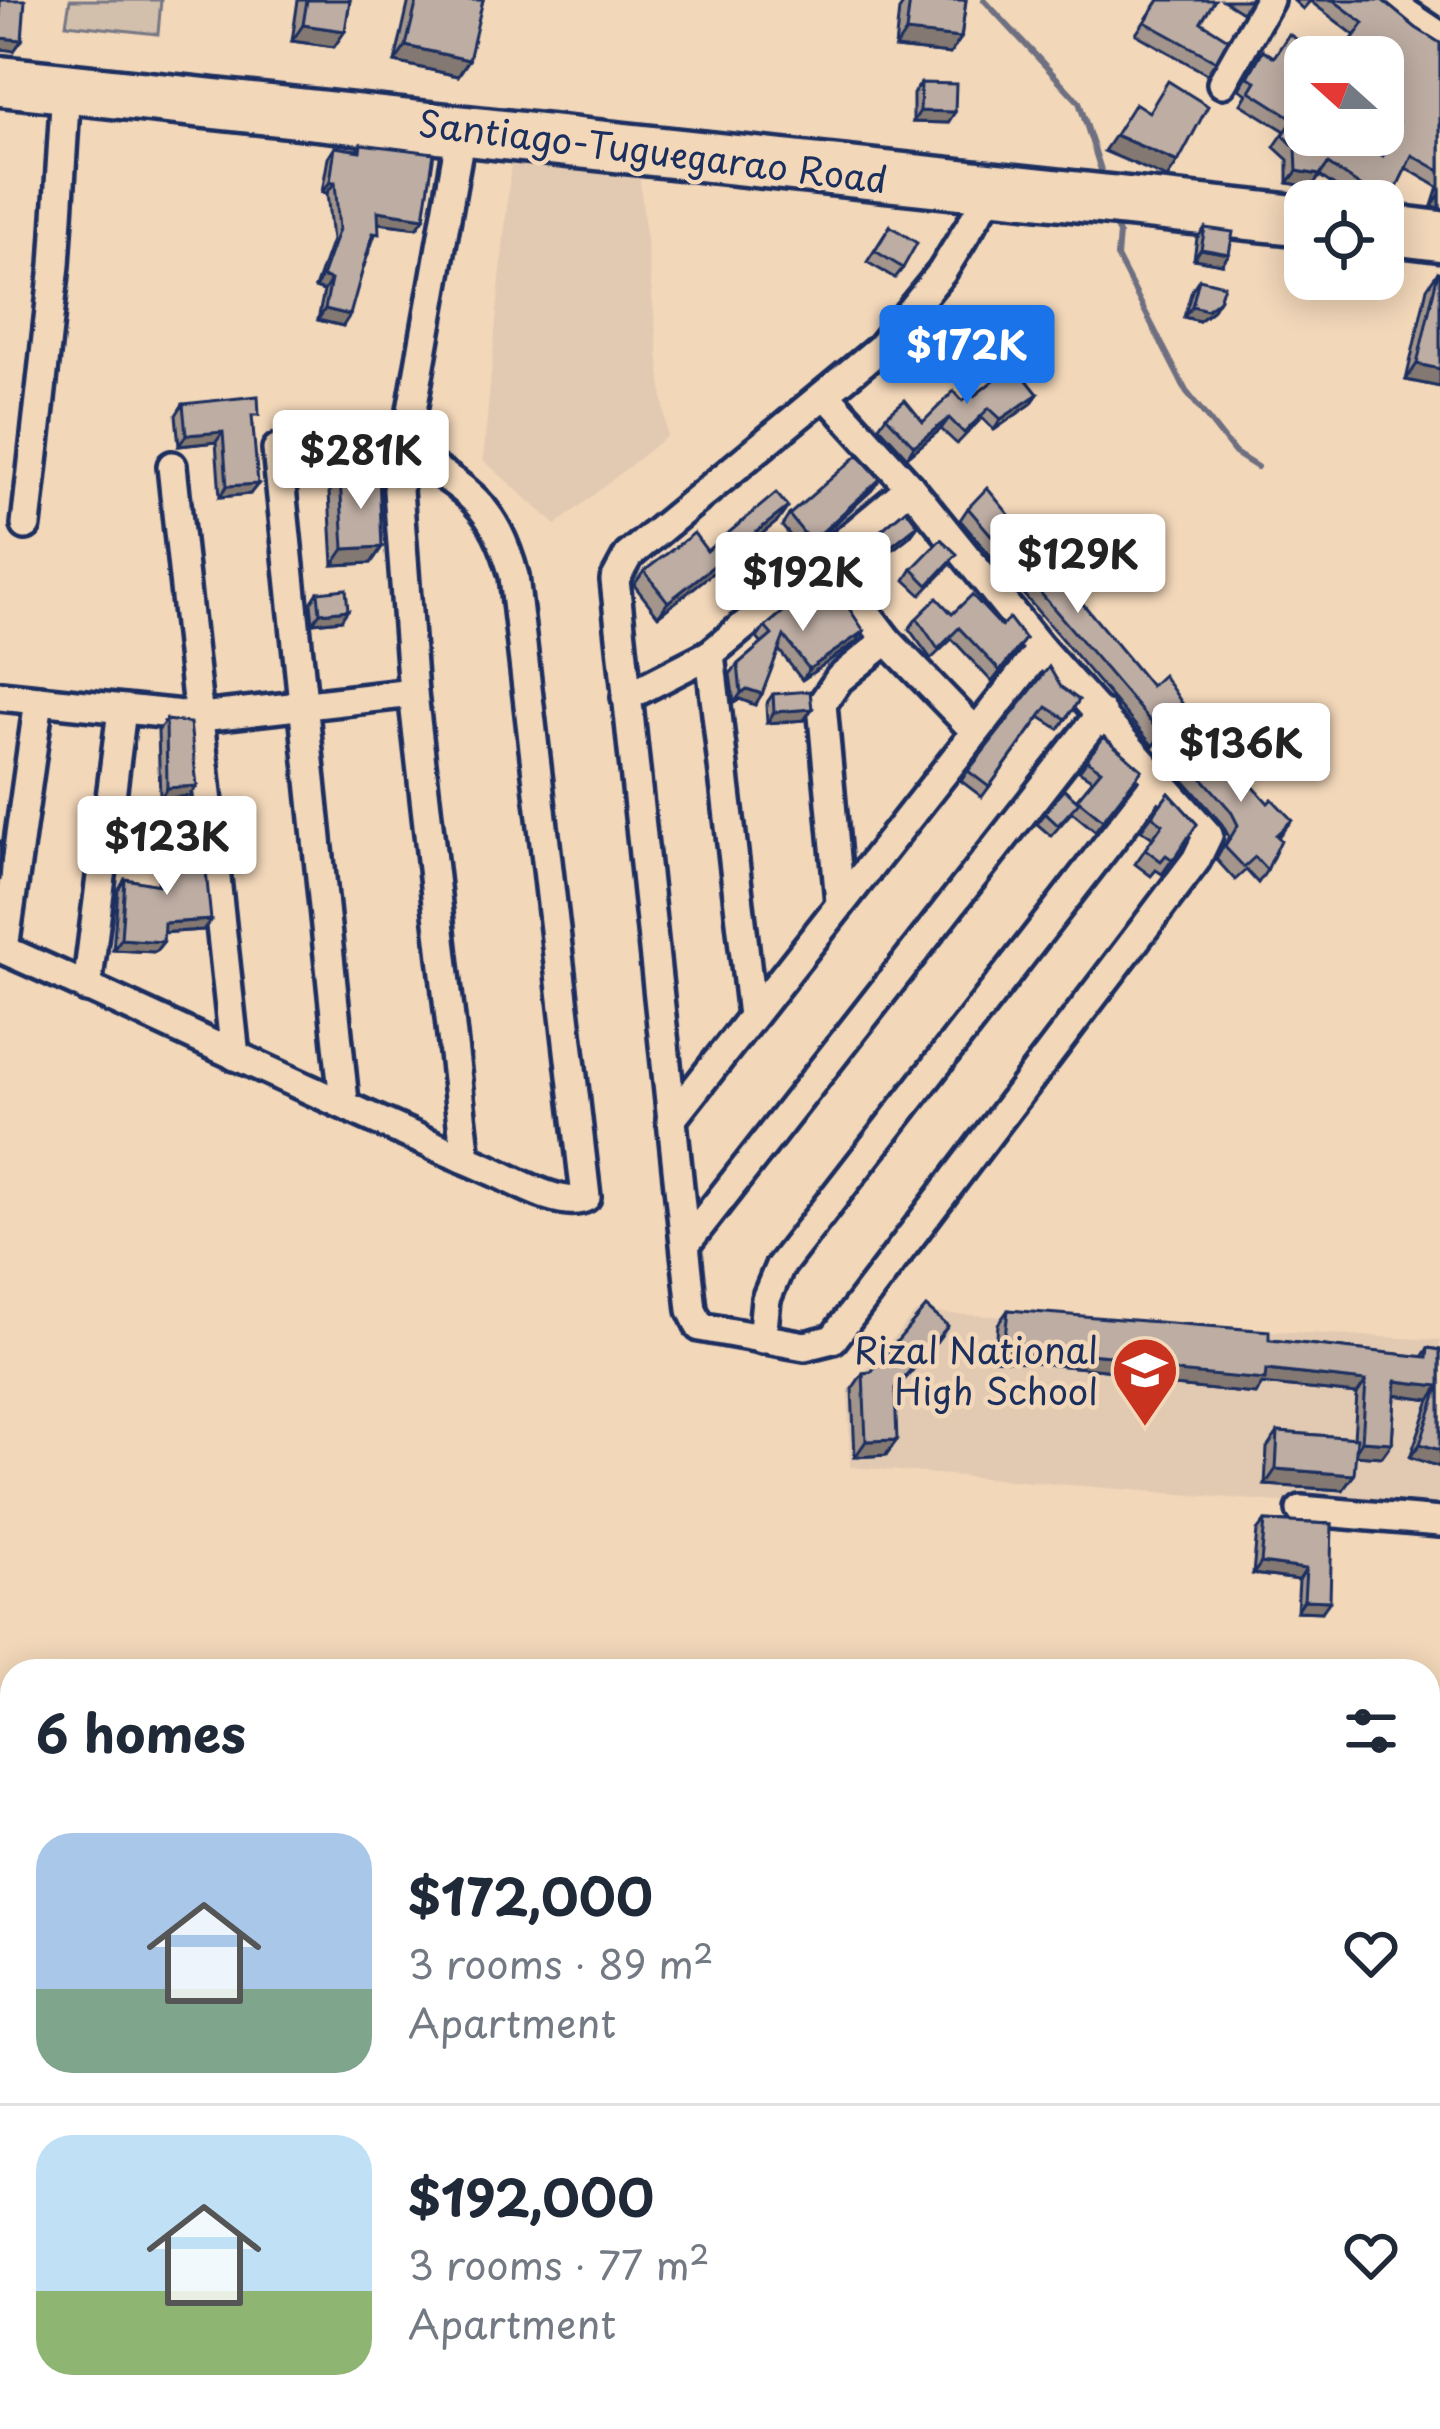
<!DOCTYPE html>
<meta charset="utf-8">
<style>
:root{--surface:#fff;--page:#f2f2f3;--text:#1f2937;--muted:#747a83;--line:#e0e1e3;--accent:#1a73e8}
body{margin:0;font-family:"Playpen Sans",sans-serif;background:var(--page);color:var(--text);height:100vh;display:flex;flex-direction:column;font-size:45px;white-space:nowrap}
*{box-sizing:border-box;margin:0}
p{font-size:39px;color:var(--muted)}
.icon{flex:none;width:66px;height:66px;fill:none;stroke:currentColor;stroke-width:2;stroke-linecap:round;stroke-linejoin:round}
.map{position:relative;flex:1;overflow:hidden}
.sheet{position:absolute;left:0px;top:1659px;width:1440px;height:771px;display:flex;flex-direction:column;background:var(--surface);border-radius:36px 36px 0 0;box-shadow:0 6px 30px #0003}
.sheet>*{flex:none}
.needle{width:78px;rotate:291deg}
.fabs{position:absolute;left:1284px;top:36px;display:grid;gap:24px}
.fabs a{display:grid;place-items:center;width:120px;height:120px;border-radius:24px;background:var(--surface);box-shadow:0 6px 30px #0003;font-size:60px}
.price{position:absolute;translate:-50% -102px;padding:0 27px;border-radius:12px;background:#fff;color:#222;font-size:39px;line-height:78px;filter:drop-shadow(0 3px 6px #0008)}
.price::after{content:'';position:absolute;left:50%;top:72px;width:36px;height:27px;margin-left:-18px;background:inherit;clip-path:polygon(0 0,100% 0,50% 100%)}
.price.on{background:var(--accent);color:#fff}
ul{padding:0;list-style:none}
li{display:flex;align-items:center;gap:36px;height:300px;padding:0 36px}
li+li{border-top:3px solid var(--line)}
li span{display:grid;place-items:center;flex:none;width:336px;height:240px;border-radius:36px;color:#555}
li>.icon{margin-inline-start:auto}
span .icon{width:144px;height:144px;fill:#fffc;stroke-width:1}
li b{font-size:51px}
h2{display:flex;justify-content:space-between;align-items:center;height:144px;padding:0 36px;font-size:51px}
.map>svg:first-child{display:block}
.built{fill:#e2cab2}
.green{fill:#d2bfac;stroke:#767785;stroke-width:3}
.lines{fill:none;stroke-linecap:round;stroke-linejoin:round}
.stream{stroke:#6e7081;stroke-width:6}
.street-casing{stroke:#1b2f5e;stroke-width:36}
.highway-casing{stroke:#1b2f5e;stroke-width:57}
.street{stroke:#f2d7b9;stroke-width:27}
.highway{stroke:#f2d7b9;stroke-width:48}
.wall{fill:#a3958c;stroke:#1b2f5e;stroke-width:3}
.shaded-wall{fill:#847972;stroke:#1b2f5e;stroke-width:3}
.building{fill:#bdada3;stroke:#1b2f5e;stroke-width:3}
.labels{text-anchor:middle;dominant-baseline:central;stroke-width:9;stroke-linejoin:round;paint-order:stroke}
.street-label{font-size:36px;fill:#1b2f5e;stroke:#f2d7b9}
.poi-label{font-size:36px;fill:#1b2f5e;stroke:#f2d7b9;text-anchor:end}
</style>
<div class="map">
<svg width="1440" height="2429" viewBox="0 0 1440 2429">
<rect width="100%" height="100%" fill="#f2d7b9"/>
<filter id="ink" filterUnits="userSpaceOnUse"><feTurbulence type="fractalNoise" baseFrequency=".00833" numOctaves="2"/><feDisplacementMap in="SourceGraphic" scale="24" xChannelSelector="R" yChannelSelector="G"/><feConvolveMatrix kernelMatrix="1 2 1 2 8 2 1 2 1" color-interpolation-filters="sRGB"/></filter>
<g filter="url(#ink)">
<g class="built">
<path d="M511 163 639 172 667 436 556 525 483 460Z"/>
<path d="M916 1312 1440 1340V1515L850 1467 848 1390Z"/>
</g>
<path class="green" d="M70 0H161L158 34 66 24Z"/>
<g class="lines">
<g class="stream">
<path d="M984 0 1079 102 1101 170"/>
<path d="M1112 220 1119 234 1117 257 1186 391 1235 453 1257 467"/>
</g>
<g class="street-casing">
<g id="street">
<path d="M1386 0 1440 36"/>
<path d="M1222 83 1269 0"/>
<path d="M462 127 398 490 413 693 466 1159"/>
<path d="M827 396 910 487 1041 649 1208 835 1196 860 833 1339 805 1346 700 1327 692 1310 615 580 628 556 879 349 942 272 993 189"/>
<path d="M277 449 344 1102"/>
<path d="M172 466 235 1056"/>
<path d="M26 525 55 265 66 88"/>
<path d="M826 560 887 640 974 730"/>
<path d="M710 654 752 1016"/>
<path d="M0 696 201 717 413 693"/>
<path d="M626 697 710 654 910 487"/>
<path d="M840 902 822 704 839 679 887 640"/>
<path d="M0 948C162 1019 321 1098 484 1167 509 1177 562 1211 586 1197L514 576C494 503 466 488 403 450"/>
<path d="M4 949 39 700"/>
<path d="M87 988 122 710"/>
<path d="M671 1120 1041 649"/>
<path d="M688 1241 1101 713"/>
<path d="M762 1339 766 1299 779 1268 1159 778"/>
<path d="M1301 1510 1440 1522"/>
<path d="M0 2270 12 2268"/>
<path d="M1200 2418 1226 2429"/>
</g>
</g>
<g class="highway-casing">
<g id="highway">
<path d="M0 81 1305 221"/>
<path d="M1383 229 1440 236"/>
</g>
</g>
<use href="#street" class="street"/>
<use href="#highway" class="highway"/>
</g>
<g class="wall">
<path d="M298 0H350L345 31 334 47 292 41Z"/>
<path d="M409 0H483L458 76 395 62Z"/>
<path d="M906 0H966L961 38 950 54 895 48 899 10Z"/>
<path d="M1159 0 1201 22 1216 61 1207 74 1136 34Z"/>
<path d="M1223 0H1250L1242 12Z"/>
<path d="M1293 0H1382L1416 28 1440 43V208L1432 206 1438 187 1406 168 1388 201 1383 202 1356 201 1320 176 1312 187 1288 183V160L1274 147 1285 131 1241 104 1247 94 1239 89 1263 50 1305 135 1381 155 1390 134 1383 130V57L1310 1 1303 9Z"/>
<path d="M921 83 948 123 913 122V94Z"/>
<path d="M361 144 424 218 417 228 379 223 343 326 318 320 324 291 315 288 332 240 327 193 322 192 328 158 335 147 357 150Z"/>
<path d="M890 226 903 268 895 278 867 262Z"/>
<path d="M1205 228 1222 264 1194 259 1197 238Z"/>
<path d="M1438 272 1440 273V387L1406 380 1427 288Z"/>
<path d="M1199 279 1212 311 1199 321 1184 317 1192 290Z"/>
<path d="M1038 394 1031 404 994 430 982 418 957 444 941 429 907 457 879 426 886 416 923 422 974 396Z"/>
<path d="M183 404 253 424 250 494 220 497 216 442 179 446 176 415Z"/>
<path d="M340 477 382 547 371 563 333 565 329 493Z"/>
<path d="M872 490 804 552 782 526 789 515Z"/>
<path d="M968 508 1180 723 1153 746 960 520Z"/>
<path d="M778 521 658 616 634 585 644 571 707 551Z"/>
<path d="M918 525 910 536 883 557 871 543 879 532Z"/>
<path d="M950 565 921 595 905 580 912 569Z"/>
<path d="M318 592 341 620 313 623 311 603Z"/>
<path d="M952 614 1001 626 1025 639 992 682 952 639 931 659 909 629 917 618Z"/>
<path d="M765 627 864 631 856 642 802 680 779 650 755 705 740 699 734 703 730 674 738 664 762 644 757 638Z"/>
<path d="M1061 687 1079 700 1059 729 1040 717 982 797 961 781 968 771Z"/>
<path d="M773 694 804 720 767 723 766 704Z"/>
<path d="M166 720 197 786 189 796 160 799 158 731Z"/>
<path d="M1104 737 1142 770 1095 831 1072 812 1051 836 1037 824 1064 789 1076 800 1093 780 1079 771Z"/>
<path d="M1184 757 1268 803 1292 820 1278 837 1267 870 1258 883 1246 870 1235 880 1216 859 1229 837 1222 824 1175 770Z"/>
<path d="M1169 793 1197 824 1162 874 1156 870 1151 876 1135 864 1153 838 1141 830Z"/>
<path d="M166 850 203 930 163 933V942L155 952 113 950 118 890 125 879 158 885V860Z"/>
<path d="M1008 1310 1422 1357 1428 1348 1440 1350V1467L1410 1457 1430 1400 1395 1395 1392 1443 1382 1457 1356 1455 1343 1490 1265 1485 1267 1448 1278 1432 1354 1438 1357 1394 1262 1384 1255 1394 1143 1383 1144 1374 995 1359 998 1324Z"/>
<path d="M937 1341 895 1391 886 1455 855 1457 852 1389 863 1373 871 1372Z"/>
<path d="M1265 1521 1332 1524 1322 1612 1297 1611 1299 1580 1253 1574 1257 1531Z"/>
</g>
<g class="shaded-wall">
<path d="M303 25 345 31 334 47 292 41Z"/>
<path d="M906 32 961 38 950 54 895 48Z"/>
<path d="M0 38 22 40 14 51 0 49Z"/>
<path d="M406 46 469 60 458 76 395 62Z"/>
<path d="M920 111 955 112 948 123 913 122Z"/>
<path d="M1115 135 1178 162 1167 178 1104 151Z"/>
<path d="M1297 171 1320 175 1312 187 1288 183Z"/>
<path d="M330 182H335L327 193 322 192Z"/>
<path d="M1396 189 1388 201H1370L1374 195Z"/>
<path d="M1440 194V208L1432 206Z"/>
<path d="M378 211 424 218 417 228 371 222Z"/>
<path d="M1201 249 1229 254 1222 264 1194 259Z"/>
<path d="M322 277 331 280 324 291 315 288Z"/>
<path d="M1219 300 1212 311 1199 321 1184 317 1192 306Z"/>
<path d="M325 309 350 315 343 326 318 320Z"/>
<path d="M1417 364 1440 369V387L1406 380Z"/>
<path d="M1038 394 1031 404 994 430 1001 419Z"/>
<path d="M949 418 941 429 907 457 914 446Z"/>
<path d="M223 432 216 442 179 446 186 435Z"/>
<path d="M880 479 872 490 804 552 811 542Z"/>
<path d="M258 484 250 494 220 497 227 486Z"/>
<path d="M788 507 778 521 658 616 668 602Z"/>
<path d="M918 525 910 536 883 557 890 547Z"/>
<path d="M382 547 371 563 333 565 344 549Z"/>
<path d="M348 610 341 620 313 623 320 613Z"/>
<path d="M864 631 856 642 802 680 809 669Z"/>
<path d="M747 689 762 694 755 705 740 699 734 703 741 693Z"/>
<path d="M812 709 804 720 767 723 774 712Z"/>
<path d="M1188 712 1180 723 1153 746 1161 734Z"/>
<path d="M197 786 189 796 160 799 167 788Z"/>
<path d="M211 920 203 930 157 933 164 923Z"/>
<path d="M121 939 163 942 155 952 113 950Z"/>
<path d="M948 1326 937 1341 884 1404 895 1388Z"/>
<path d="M1004 1346 1154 1360 1144 1374 995 1359Z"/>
<path d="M1153 1370H1266L1366 1381 1357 1394 1262 1384 1255 1394 1143 1383Z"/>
<path d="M1396 1381 1439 1386 1430 1400 1387 1394Z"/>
<path d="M897 1440 886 1455 855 1457 866 1441Z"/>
<path d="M1362 1441 1392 1443 1382 1457 1353 1455Z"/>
<path d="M1420 1444 1440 1450V1467L1410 1457Z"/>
<path d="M1276 1469 1354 1475 1343 1490 1265 1485Z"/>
<path d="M1261 1563 1306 1569 1299 1580 1253 1574Z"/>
<path d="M1304 1600 1330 1601 1322 1612 1297 1611Z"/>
</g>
<g class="building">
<path d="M0 0H25L22 40 0 38Z"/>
<path d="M307 0H350L345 31 303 25Z"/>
<path d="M417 0H483L469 60 406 46Z"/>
<path d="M910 0H966L961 38 906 32Z"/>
<path d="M1159 0H1215L1201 22 1228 39 1216 61 1145 22Z"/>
<path d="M1333 0H1382L1416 28 1440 43V171L1412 155 1396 189 1374 195 1328 164 1320 175 1297 171 1296 148 1283 135 1294 119 1250 91 1256 81 1248 77 1263 50 1274 57 1289 34 1323 57H1305V135H1351L1383 156 1399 122 1383 112V57H1339L1364 23Z"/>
<path d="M1168 81 1208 106 1178 162 1115 135 1135 103 1149 112Z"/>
<path d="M921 83 956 84 955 112 920 111Z"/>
<path d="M361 144 434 153 424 218 378 211 379 234 373 233 350 315 325 309 331 280 322 277 339 229 335 182H330L335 147 360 151Z"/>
<path d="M890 226 917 243 903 268 875 251Z"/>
<path d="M1205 228 1233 232 1229 254 1201 249Z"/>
<path d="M1438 272 1440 273V369L1417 364Z"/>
<path d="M1199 279 1224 285 1219 300 1207 310 1192 306Z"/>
<path d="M1014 364 1038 394 1001 419 989 408 964 433 949 418 914 446 886 416 905 400 923 422 954 391 963 401 971 393 974 396Z"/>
<path d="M258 396 259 415H252L258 484 227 486 223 432 186 435 183 404Z"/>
<path d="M858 455 880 479 811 542 789 515Z"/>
<path d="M379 475 382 547 344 549 340 477Z"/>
<path d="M987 488 1151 686 1163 675 1188 712 1161 734 968 508Z"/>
<path d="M776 493 788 507 668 602 644 571 694 533 707 551Z"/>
<path d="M906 509 918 525 890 547 879 532Z"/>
<path d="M941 539 957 554 928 585 912 569Z"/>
<path d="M827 575 864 631 809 669 784 636 762 694 747 689 741 693 738 664 772 635 765 627Z"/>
<path d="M346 589 348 610 320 613 318 592Z"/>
<path d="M972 595 1001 626 1009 618 1025 639 1000 671 959 628 938 649 917 618 937 598 952 614Z"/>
<path d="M1049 667 1061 687 1079 700 1066 719 1047 707 989 787 968 771Z"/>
<path d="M810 691 812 709 774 712 773 694Z"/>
<path d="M166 720 190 723 197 786 167 788Z"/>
<path d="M1207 735 1268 803 1272 799 1292 820 1276 835 1281 840 1267 870 1255 857 1244 867 1225 847 1238 825 1231 811 1184 757Z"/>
<path d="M1104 737 1142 770 1103 820 1077 799 1101 770 1086 760Z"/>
<path d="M1064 789 1079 802 1058 825 1045 813Z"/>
<path d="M1169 793 1197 824 1173 860 1166 855 1161 861 1145 849 1163 824 1152 816Z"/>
<path d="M0 841H3L0 881Z"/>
<path d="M166 850 204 851 211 920 164 923 163 942 121 939 125 879 165 886Z"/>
<path d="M926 1307 948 1326 895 1388 897 1440 866 1441 863 1373 871 1372Z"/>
<path d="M1008 1310 1269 1331V1340L1427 1357 1428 1348 1440 1350V1450L1420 1444 1439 1386 1396 1381 1392 1443 1362 1441 1366 1381 1266 1370 1265 1380 1153 1370 1154 1360 1004 1346Z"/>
<path d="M1278 1432 1357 1438 1354 1475 1276 1469Z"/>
<path d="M1265 1521 1332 1524 1330 1601 1304 1600 1306 1569 1261 1563Z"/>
<path d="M1440 2103V2153L1428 2170V2121Z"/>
<path d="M242 2418H265L260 2429H237Z"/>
</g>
</g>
<defs>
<g id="school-pin" transform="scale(3.45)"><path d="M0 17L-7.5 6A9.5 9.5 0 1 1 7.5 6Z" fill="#c8321e" stroke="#f2d7b9"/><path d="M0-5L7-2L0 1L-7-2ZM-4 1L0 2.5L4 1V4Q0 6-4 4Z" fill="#fff"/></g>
</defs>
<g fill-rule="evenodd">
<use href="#school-pin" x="1145" y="1370"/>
</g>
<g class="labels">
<g class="street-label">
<text transform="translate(653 150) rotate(7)">Santiago-Tuguegarao Road</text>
</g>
<g class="poi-label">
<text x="1098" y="1349">Rizal National<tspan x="1098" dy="41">High School</tspan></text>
</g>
</g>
</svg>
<div class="fabs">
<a><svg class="needle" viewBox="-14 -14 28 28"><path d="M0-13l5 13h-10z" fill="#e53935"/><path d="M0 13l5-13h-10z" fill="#747a83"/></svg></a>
<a><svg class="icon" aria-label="locate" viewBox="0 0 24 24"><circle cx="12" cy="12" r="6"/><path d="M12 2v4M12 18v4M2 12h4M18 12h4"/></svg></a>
</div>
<b class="price on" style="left:967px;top:407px">$172K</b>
<b class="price" style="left:361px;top:512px">$281K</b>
<b class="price" style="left:1078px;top:616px">$129K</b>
<b class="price" style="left:803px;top:634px">$192K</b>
<b class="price" style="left:1241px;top:805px">$136K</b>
<b class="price" style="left:167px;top:898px">$123K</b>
<section class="sheet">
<h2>6 homes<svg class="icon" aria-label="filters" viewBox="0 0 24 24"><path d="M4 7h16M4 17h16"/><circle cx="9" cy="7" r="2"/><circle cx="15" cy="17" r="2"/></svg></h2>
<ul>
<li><span style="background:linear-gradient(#a9c7e8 65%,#7fa58c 0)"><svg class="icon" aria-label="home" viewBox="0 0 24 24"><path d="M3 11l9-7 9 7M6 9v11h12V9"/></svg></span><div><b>$172,000</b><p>3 rooms · 89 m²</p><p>Apartment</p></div><svg class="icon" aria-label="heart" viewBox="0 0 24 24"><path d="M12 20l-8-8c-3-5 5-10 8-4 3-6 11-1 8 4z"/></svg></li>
<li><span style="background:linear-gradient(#bfe0f5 65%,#8fb573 0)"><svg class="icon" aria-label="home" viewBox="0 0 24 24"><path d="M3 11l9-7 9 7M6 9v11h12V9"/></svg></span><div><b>$192,000</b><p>3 rooms · 77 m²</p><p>Apartment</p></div><svg class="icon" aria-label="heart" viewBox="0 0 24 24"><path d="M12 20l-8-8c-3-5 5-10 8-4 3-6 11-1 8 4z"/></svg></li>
</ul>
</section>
</div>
